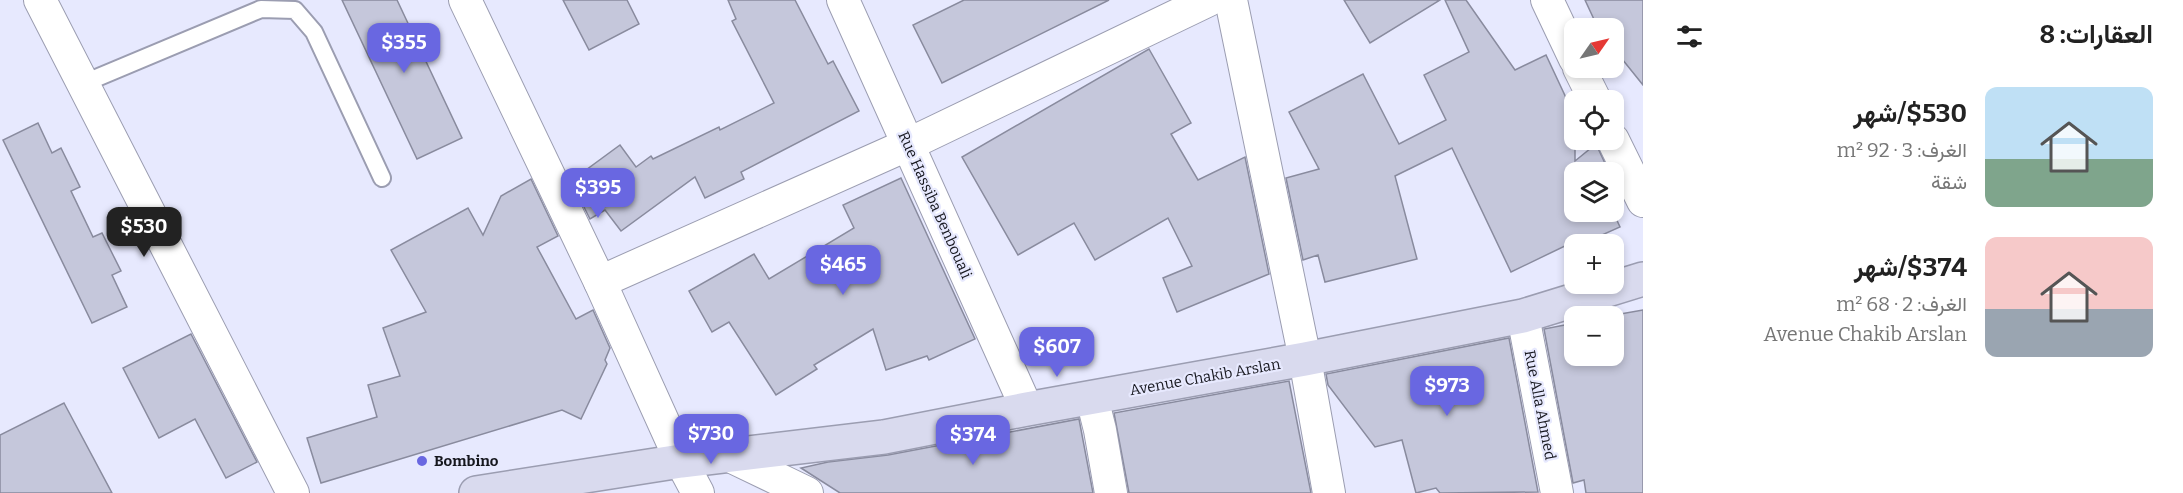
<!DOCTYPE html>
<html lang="ar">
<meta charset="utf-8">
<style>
:root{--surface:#fff;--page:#f2f2f2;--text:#222;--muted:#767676;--accent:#6967e1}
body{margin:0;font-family:Bitter,Vazirmatn,serif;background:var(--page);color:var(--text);direction:rtl;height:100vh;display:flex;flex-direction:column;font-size:22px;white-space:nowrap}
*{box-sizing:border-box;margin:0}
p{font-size:20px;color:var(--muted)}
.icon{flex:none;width:33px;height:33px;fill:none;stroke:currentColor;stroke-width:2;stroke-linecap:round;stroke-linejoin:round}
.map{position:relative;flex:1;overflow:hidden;direction:ltr}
.panel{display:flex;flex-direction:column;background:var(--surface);width:540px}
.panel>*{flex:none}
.needle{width:39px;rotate:56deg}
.tools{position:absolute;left:1564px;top:18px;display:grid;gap:12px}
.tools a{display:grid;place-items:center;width:60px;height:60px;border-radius:12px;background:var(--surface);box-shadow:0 3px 9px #0003;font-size:30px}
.price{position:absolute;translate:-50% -51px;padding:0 14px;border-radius:12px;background:var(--accent);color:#fff;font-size:20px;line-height:39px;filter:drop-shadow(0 2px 3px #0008)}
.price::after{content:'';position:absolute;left:50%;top:36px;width:18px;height:14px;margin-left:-9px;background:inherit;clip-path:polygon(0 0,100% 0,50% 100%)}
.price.on{background:#222;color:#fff}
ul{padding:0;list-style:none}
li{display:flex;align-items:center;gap:18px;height:150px;padding:0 30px}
li span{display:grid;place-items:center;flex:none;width:168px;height:120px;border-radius:12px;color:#555}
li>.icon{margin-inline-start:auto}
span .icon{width:72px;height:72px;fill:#fffc;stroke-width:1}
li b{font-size:26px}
h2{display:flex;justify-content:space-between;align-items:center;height:72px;padding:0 30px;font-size:26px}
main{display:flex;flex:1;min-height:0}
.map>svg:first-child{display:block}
.building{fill:#c5c7db;stroke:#898b9e;stroke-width:1.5}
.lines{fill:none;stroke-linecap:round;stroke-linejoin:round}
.lane-casing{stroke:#9b9db1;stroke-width:20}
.street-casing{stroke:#9b9db1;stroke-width:34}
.secondary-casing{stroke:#9b9db1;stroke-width:36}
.lane{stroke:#fff;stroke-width:16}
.street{stroke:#fff;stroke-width:32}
.secondary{stroke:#d9daee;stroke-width:33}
.poi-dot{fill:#6967e1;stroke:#e7e9fe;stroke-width:2}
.labels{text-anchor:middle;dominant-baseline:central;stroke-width:4.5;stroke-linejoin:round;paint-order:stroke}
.street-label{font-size:15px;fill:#16171e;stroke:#e7e9fe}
.poi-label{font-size:15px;font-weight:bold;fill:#16171e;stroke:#e7e9fe;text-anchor:start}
</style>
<main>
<section class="panel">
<h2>العقارات: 8<svg class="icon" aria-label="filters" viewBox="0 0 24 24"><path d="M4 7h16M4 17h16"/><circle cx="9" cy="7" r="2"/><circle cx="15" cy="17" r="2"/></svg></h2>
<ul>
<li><span style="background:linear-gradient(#bfe0f5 60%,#7fa58c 0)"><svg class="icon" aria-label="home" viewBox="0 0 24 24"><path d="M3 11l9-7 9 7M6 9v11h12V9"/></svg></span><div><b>$530/شهر</b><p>الغرف: 3 · 92 m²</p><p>شقة</p></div></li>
<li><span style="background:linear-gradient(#f6c9c9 60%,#9aa5b1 0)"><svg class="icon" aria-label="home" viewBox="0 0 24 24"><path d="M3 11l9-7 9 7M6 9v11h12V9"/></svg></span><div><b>$374/شهر</b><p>الغرف: 2 · 68 m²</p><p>Avenue Chakib Arslan</p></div></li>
</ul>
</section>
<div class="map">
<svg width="1643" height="493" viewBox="0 0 1643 493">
<rect width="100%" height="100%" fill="#e7e9fe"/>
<g class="building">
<path d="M342 0H397L462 138 417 159Z"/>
<path d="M563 0H627L639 24 589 50Z"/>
<path d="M728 0H795L828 64 833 61 859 111 741 172 744 179 705 198 695 177 621 231 605 210 590 219 571 181 620 145 636 167 651 156 653 159 719 127 720 130 774 103 732 21 736 19Z"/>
<path d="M964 0H1109L942 83 913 25Z"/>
<path d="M1344 0H1440L1370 43Z"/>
<path d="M1445 0H1466L1515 70 1546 55 1575 117V161L1596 144 1609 172H1575V212H1613L1620 227 1582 244H1569L1511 272 1452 148 1395 176 1417 259 1325 282 1318 255 1303 260 1286 178 1319 169 1289 112 1363 74 1399 144 1446 120 1424 75 1469 52Z"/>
<path d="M1585 0H1643V85L1614 49V28H1598Z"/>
<path d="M1149 49 1191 123 1171 134 1198 180 1245 157 1269 274 1177 312 1163 278 1192 266 1168 218 1095 260 1074 223 1018 255 962 157Z"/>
<path d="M38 123 52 153 61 148 80 187 71 191 93 237 102 233 121 271 112 275 127 307 92 323 3 140Z"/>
<path d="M901 178 975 339 929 360 927 356 886 370 873 329 814 365 817 369 776 395 729 322 712 332 689 291 754 254 769 279 854 228 843 205Z"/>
<path d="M531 179 558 236 537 247 576 319 593 310 610 348 605 360 607 364 581 419 562 410 321 483 307 438 377 417 368 385 400 376 383 328 426 312 391 250 468 208 483 235 501 196Z"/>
<path d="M1643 310V493H1586L1584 480 1573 483 1544 329 1575 323V356H1614V316H1609Z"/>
<path d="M191 334 257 462 226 478 195 419 159 438 123 368Z"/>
<path d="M1509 338 1538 492 1440 493 1436 488 1416 493 1402 440 1375 447 1328 385 1326 374Z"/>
<path d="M1289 381 1311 493H1129L1114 413Z"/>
<path d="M64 403 112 493H0V435Z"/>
<path d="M1079 419 1093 493H840L801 468 828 462 888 455Z"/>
</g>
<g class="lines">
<g class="lane-casing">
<path id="lane" d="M82 84 261 9 295 10 314 32 382 178"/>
</g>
<g class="street-casing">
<g id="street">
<path d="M40 0 293 493"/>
<path d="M465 0 600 282 681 461 698 493"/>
<path d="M843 0 1027 409"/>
<path d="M1231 0 1305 359 1329 493"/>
<path d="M1547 0 1575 59"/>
<path d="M1579 68 1595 100"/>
<path d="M1613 140 1643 201"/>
<path d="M600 282 907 145 1209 0"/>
<path d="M1523 316 1557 493"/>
<path d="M1092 398 1100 430 1111 493"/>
<path d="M728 455 807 493"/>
</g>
</g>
<g class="secondary-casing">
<path id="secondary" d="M476 493 681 461 884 437 1027 409 1305 359 1523 316 1643 279"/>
</g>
<use href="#lane" class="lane"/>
<use href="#street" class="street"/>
<use href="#secondary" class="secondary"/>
</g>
<circle class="poi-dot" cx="422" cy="461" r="6"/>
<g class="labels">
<g class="street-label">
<text transform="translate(935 205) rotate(66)">Rue Hassiba Benbouali</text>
<text transform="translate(1205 377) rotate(-10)">Avenue Chakib Arslan</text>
<text transform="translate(1540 405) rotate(79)">Rue Alla Ahmed</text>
</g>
<g class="poi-label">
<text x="434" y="461">Bombino</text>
</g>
</g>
</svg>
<div class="tools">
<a><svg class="needle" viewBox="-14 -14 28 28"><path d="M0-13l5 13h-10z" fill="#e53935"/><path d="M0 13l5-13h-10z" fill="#767676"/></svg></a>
<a><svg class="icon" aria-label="locate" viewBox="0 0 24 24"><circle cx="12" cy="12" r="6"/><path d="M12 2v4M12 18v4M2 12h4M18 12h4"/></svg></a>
<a><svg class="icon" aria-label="layers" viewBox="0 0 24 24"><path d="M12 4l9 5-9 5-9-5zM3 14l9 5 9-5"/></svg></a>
<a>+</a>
<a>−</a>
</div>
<b class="price" style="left:404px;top:74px">$355</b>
<b class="price" style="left:598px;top:219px">$395</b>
<b class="price on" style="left:144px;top:258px">$530</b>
<b class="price" style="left:843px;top:296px">$465</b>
<b class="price" style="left:1057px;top:378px">$607</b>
<b class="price" style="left:1447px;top:417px">$973</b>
<b class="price" style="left:711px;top:465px">$730</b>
<b class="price" style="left:973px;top:466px">$374</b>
</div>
</main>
